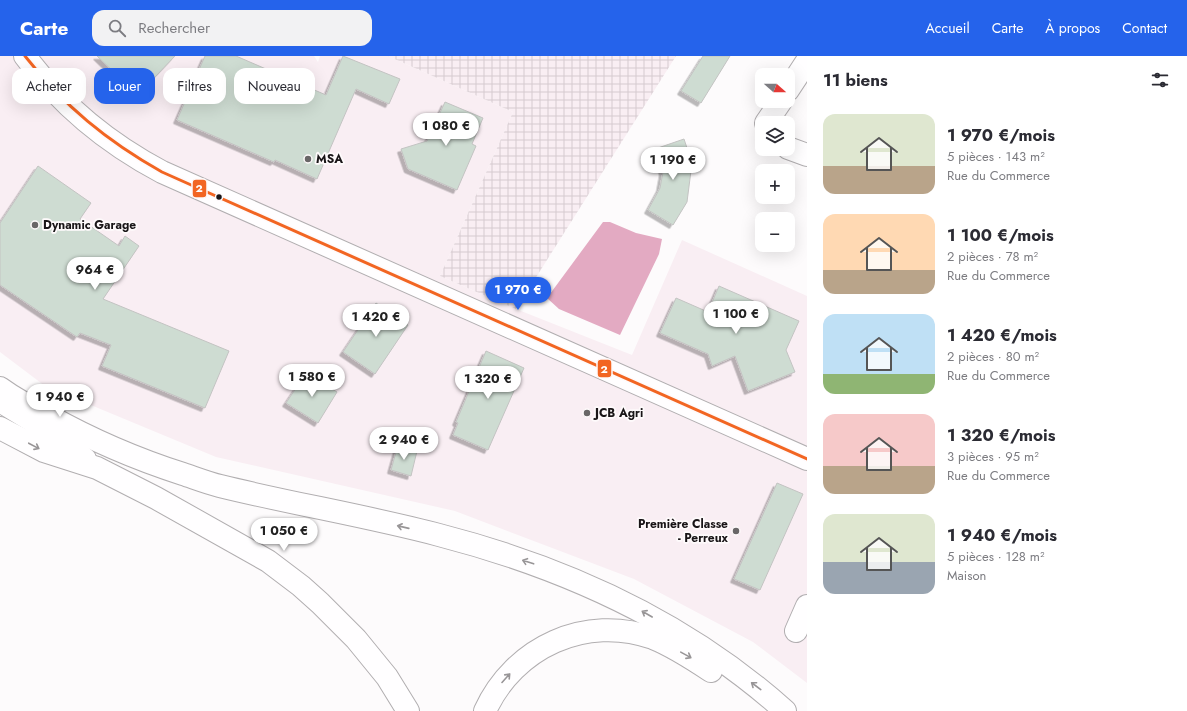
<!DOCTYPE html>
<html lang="fr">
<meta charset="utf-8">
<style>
:root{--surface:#fff;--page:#f2f2f3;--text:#2b2b33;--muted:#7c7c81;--accent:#2563eb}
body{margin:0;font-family:Jost,sans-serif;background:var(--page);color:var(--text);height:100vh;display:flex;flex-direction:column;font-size:15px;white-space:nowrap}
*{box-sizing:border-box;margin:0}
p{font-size:13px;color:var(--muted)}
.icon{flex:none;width:22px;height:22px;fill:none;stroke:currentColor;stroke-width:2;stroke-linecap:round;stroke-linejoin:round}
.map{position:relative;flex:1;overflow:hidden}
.drawer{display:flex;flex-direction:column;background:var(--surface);width:380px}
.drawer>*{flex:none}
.hud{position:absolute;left:12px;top:12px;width:380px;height:36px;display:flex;gap:8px}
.needle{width:26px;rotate:111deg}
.fabs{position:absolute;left:755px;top:12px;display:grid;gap:8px}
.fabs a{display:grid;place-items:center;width:40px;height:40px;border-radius:8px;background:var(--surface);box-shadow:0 4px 16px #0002;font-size:20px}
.price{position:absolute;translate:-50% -34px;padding:0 9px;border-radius:14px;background:#fff;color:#222;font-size:13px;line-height:26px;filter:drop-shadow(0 1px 2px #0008)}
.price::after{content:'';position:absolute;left:50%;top:24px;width:12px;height:9px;margin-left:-6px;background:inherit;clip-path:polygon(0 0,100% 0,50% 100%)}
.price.selected{background:var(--accent);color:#fff}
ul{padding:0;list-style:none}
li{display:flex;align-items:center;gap:12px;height:100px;padding:0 16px}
li span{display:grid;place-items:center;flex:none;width:112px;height:80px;border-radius:12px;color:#555}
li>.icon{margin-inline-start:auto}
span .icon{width:48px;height:48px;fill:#fffc;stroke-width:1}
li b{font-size:17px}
h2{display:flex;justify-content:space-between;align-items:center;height:48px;padding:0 16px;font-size:17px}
.tag{padding:0 14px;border-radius:12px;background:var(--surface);box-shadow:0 4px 16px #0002;font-size:14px;line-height:36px}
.tag.selected{background:var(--accent);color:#fff}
header{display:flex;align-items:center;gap:24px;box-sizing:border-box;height:56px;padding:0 20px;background:var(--accent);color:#fff}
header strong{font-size:19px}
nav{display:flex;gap:22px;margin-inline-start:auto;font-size:14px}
.search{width:280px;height:36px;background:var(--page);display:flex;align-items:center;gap:10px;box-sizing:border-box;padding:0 14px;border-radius:12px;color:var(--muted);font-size:15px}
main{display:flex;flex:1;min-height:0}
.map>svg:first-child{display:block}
.built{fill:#f9eef3}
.industrial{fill:url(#industrial-grid)}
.water{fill:#e3aac2}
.building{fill:#cedcd2;stroke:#c3c3c2;filter:url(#shadow)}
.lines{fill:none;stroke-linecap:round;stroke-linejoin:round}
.minor-casing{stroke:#b1aeb0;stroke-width:24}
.major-casing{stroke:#b1aeb0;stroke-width:24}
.highway-casing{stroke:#b1aeb0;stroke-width:24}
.minor{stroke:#fffeff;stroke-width:22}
.major{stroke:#fffeff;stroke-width:22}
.highway{stroke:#fffeff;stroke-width:22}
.bus-1-casing{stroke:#fefafb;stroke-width:6}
.bus-1{stroke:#f26522;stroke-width:3}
.oneway{stroke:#989597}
.poi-dot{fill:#696667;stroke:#fefafb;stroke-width:1.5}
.bus-dot{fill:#191517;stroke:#fefafb;stroke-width:1.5}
.labels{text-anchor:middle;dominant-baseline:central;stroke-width:3.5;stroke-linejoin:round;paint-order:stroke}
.poi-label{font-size:12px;font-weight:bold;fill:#191517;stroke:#fefafb;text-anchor:start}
.line-badge{stroke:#fefafb;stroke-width:1.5}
.badge-label{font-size:11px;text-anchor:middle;font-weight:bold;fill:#fff}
</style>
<header>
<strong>Carte</strong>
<div class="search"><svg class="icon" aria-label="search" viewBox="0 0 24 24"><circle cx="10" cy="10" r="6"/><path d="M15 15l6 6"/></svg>Rechercher</div>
<nav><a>Accueil</a><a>Carte</a><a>À propos</a><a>Contact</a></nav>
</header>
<main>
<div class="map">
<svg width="807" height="655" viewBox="0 0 807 655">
<defs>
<pattern id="industrial-grid" width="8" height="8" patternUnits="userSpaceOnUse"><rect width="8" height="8" fill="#f9eef3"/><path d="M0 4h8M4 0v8" fill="none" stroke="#d5cbd0"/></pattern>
<filter id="shadow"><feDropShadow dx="-3.5" dy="3.5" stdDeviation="0" flood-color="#0004"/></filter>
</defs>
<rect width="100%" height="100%" fill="#fdfbfc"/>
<path class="built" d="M0 0H314L318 6 320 0H388L513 56 440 220 516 253 632 299 682 184 807 240V627L753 586 634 523 455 455 216 401 45 330 0 296Z"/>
<path class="industrial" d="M388 0H676L516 253 440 220 513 56Z"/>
<path class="water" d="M603 166H610L636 177 662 183 659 198 620 279 559 253 547 242Z"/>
<g class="building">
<path d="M97 0H175L138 39Z"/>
<path d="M205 0H236L326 39 343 0 400 23 389 48 356 33 317 123 275 104 274 106 177 64Z"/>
<path d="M703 0H730L701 47 681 35Z"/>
<path d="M445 46 483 62 472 88 476 90 457 134 408 113 401 93 427 85Z"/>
<path d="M684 83 692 107 687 146 673 169 648 154 660 132 663 116 655 93Z"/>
<path d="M38 110 91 147 80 163 119 190 125 180 139 190 103 243 229 295 205 352 102 310 111 289 80 277 77 281 0 229V167Z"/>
<path d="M719 230 799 265 786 294 795 316 748 335 735 300 712 310 708 298 660 277 676 242 708 256Z"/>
<path d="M376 247 408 269 375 318 343 296Z"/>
<path d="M486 295 524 312 488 394 453 379 458 367 456 366Z"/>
<path d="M306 317 337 336 318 367 286 347Z"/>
<path d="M398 389 417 395 411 420 391 414Z"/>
<path d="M777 427 803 438 760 534 734 523Z"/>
</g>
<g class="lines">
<g class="minor-casing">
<g id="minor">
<path d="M25 0C61 49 109 88 162 116L807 403"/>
<path d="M788 34 807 5"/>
<path d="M766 67 781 45"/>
<path d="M788 92 807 99"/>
<path d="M796 575 807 550"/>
</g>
</g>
<g class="major-casing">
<g id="major">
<path d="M0 345 54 378 85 403"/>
<path d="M0 372 44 395 97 412 156 442 268 505 301 530 320 547 356 583 387 621 408 655"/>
</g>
</g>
<g class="highway-casing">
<g id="highway">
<path d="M0 332C15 343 32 352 49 360 92 384 136 403 183 418 195 422 208 427 220 430 293 448 367 460 439 479 567 512 686 566 785 655"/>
<path d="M485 655C514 591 586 558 653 582 673 590 693 603 711 615"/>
</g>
</g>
<use href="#minor" class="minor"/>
<use href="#major" class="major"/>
<use href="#highway" class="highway"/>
<g class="bus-1-casing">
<path id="bus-1" d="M25 0C64 50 107 85 162 116L807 403"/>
</g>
<use href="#bus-1" class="bus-1"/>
</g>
<defs><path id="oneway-shaft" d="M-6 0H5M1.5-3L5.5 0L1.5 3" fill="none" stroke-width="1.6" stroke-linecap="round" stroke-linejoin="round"/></defs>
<g class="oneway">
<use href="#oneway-shaft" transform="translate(34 390) rotate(28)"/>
<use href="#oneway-shaft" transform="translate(403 471) rotate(-167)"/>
<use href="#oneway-shaft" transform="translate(528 506) rotate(-162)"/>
<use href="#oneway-shaft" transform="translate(647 558) rotate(-150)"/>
<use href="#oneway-shaft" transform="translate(686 599) rotate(29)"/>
<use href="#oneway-shaft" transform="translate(506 622) rotate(-48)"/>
<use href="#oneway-shaft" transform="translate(756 630) rotate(-143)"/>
</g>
<g class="poi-dot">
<circle cx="308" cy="103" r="4"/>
<circle cx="35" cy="169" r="4"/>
<circle cx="587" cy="357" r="4"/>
<circle cx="736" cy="475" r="4"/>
</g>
<circle class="bus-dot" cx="219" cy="141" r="3.5"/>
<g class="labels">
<g class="poi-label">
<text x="316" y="103">MSA</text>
<text x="43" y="169">Dynamic Garage</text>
<text x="595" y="357">JCB Agri</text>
<text x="728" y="468" text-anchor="end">Première Classe<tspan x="728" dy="14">- Perreux</tspan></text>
</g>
</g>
<g class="line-badge">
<rect x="192" y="123" width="15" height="19" rx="4" fill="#f26522"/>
<rect x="597" y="303" width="15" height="19" rx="4" fill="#f26522"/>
</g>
<g class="badge-label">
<text x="199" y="136">2</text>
<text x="604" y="317">2</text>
</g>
</svg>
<div class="fabs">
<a><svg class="needle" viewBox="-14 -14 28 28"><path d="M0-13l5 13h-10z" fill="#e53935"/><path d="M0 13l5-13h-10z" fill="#7c7c81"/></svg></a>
<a><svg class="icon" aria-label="layers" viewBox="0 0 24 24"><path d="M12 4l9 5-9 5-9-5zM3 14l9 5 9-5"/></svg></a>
<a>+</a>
<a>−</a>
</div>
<b class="price" style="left:446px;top:91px">1 080 €</b>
<b class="price" style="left:673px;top:125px">1 190 €</b>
<b class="price" style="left:95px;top:235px">964 €</b>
<b class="price selected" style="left:518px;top:255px">1 970 €</b>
<b class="price" style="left:736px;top:279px">1 100 €</b>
<b class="price" style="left:376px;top:282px">1 420 €</b>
<b class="price" style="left:312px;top:342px">1 580 €</b>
<b class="price" style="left:488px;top:344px">1 320 €</b>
<b class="price" style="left:60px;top:362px">1 940 €</b>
<b class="price" style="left:404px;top:405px">2 940 €</b>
<b class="price" style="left:284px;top:496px">1 050 €</b>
<div class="hud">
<a class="tag">Acheter</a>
<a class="tag selected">Louer</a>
<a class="tag">Filtres</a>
<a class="tag">Nouveau</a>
</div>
</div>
<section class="drawer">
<h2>11 biens<svg class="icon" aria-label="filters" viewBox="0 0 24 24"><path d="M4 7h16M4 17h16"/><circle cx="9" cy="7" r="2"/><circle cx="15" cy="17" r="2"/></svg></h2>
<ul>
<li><span style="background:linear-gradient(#dfe7d0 65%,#b9a48a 0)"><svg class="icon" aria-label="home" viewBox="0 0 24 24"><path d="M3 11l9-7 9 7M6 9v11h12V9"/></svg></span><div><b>1 970 €/mois</b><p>5 pièces · 143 m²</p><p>Rue du Commerce</p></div></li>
<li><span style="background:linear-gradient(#ffd9b3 70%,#b9a48a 0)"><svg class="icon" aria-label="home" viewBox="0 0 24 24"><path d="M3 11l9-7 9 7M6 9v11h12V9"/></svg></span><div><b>1 100 €/mois</b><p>2 pièces · 78 m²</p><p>Rue du Commerce</p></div></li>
<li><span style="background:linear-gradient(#bfe0f5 75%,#8fb573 0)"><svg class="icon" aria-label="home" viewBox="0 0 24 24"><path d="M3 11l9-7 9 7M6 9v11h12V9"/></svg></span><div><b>1 420 €/mois</b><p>2 pièces · 80 m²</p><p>Rue du Commerce</p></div></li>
<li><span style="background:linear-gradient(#f6c9c9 65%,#b9a48a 0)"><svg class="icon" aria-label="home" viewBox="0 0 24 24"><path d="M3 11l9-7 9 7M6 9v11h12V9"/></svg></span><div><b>1 320 €/mois</b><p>3 pièces · 95 m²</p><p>Rue du Commerce</p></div></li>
<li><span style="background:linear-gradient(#dfe7d0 60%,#9aa5b1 0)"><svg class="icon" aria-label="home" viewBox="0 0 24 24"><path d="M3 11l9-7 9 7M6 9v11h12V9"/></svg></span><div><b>1 940 €/mois</b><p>5 pièces · 128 m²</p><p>Maison</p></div></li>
</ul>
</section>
</main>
